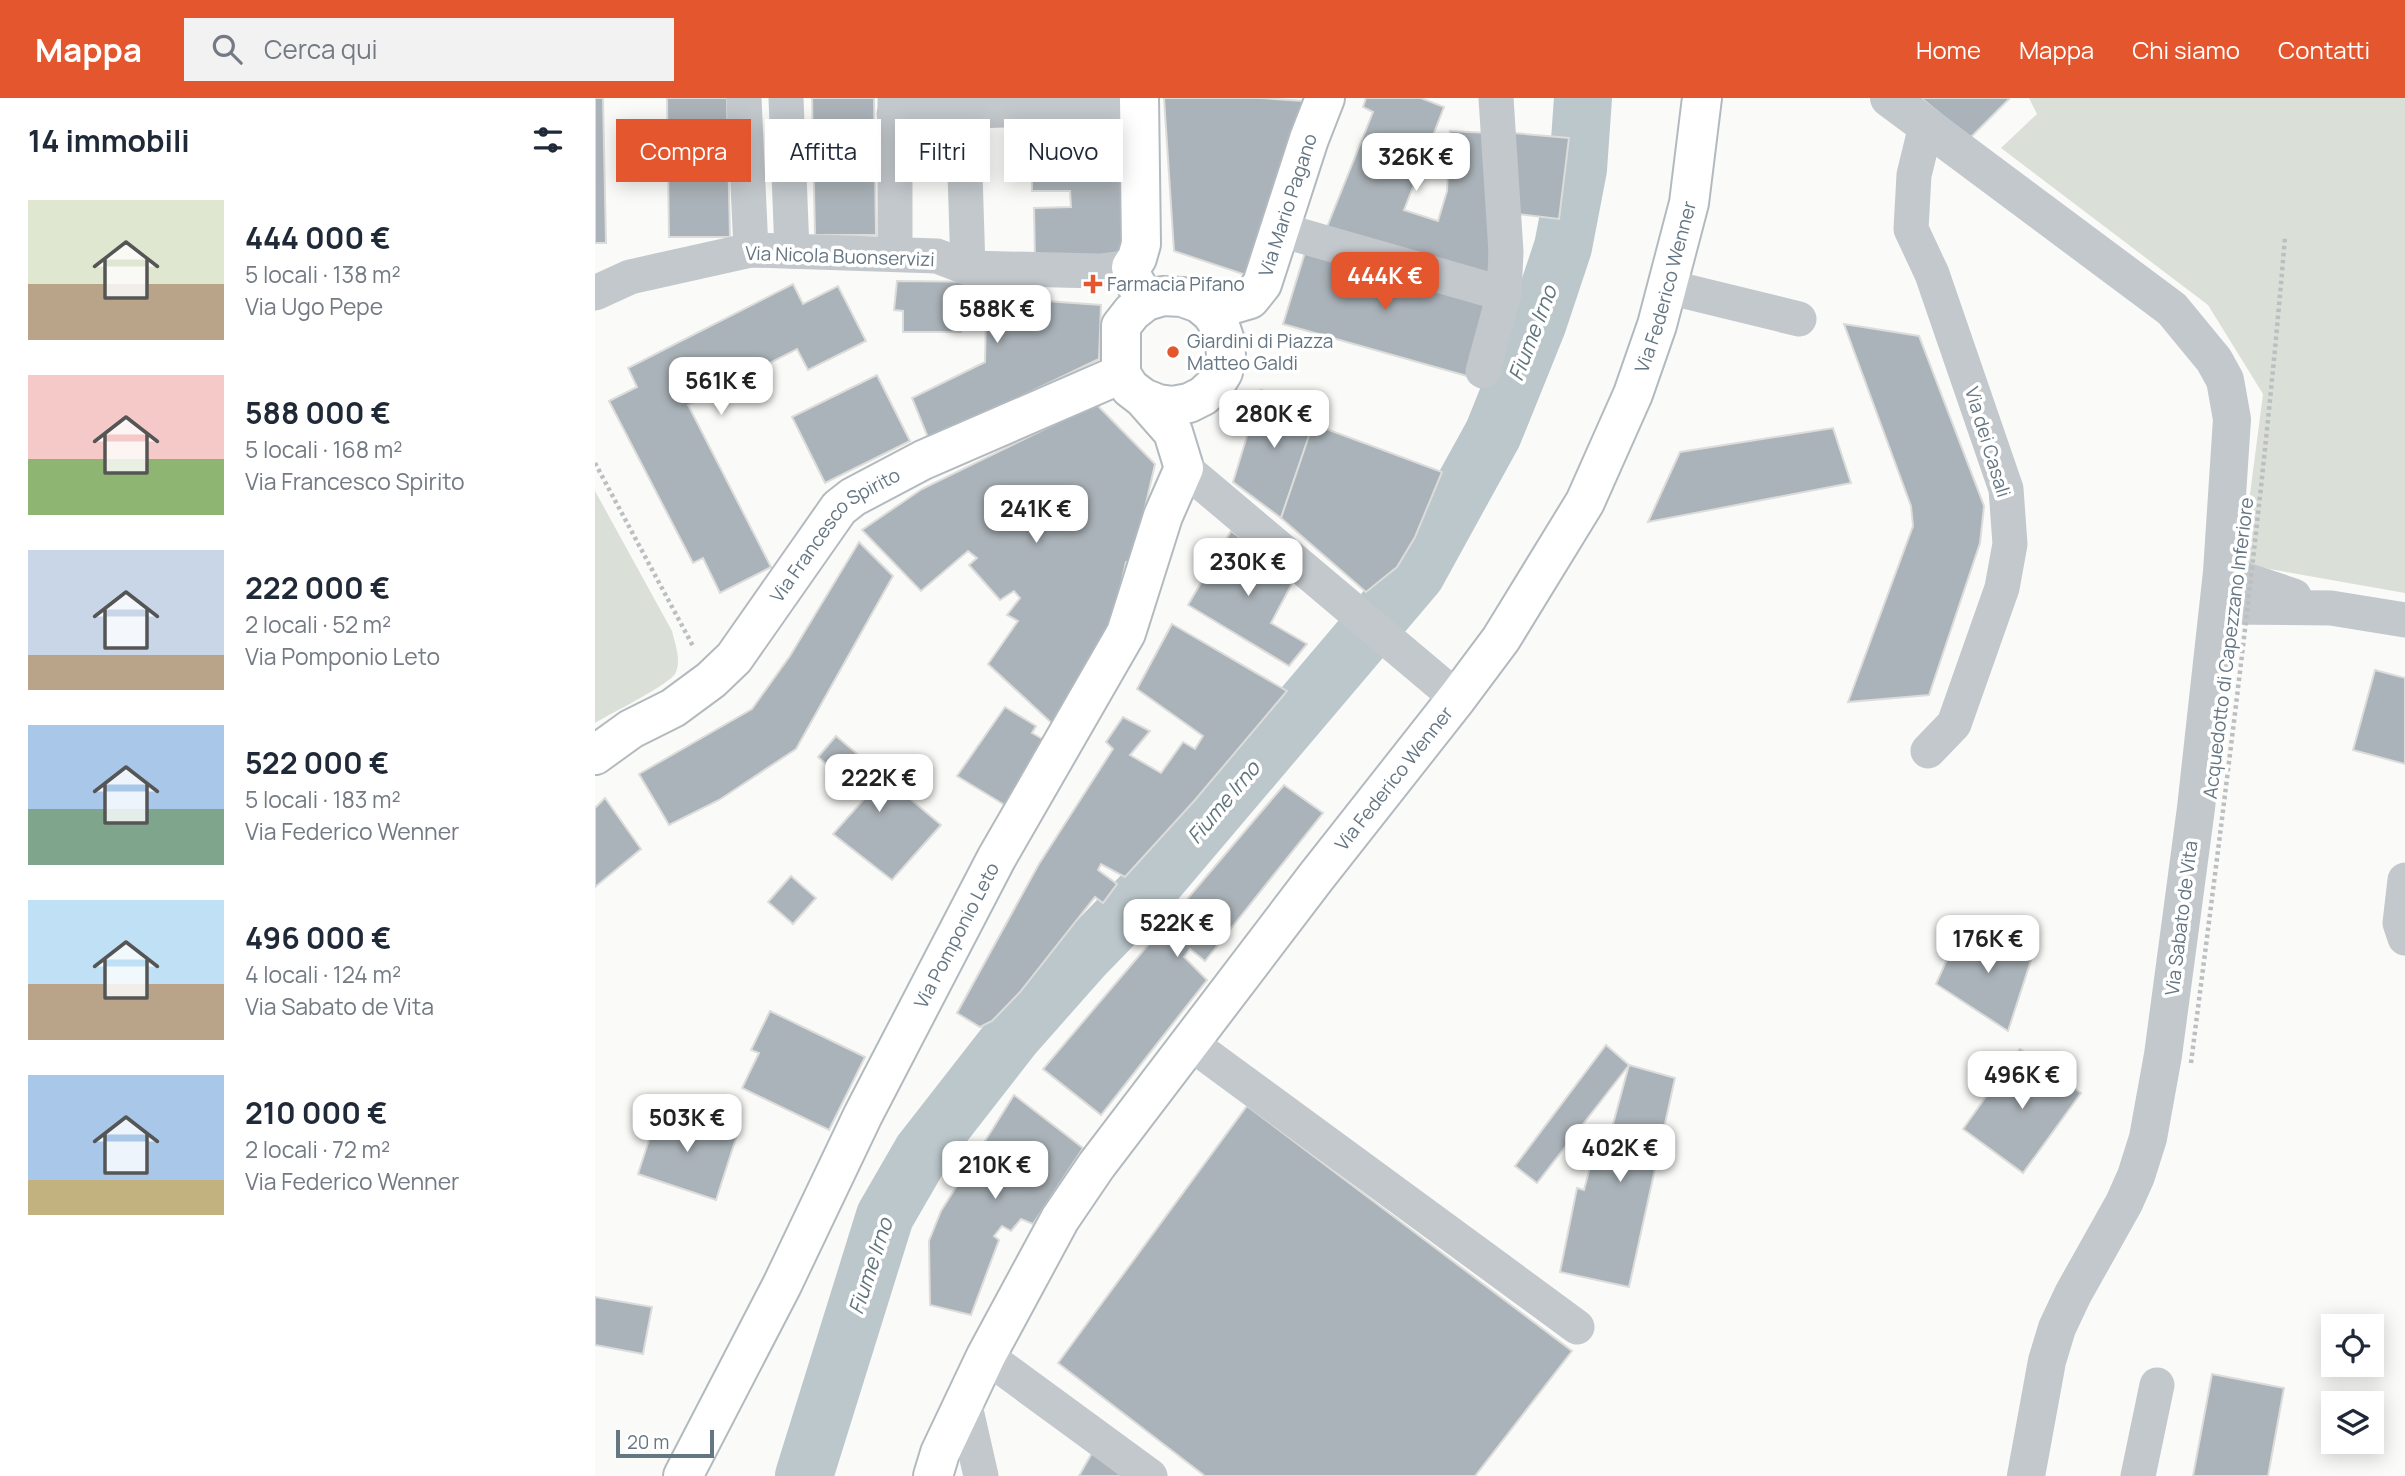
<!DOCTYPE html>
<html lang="it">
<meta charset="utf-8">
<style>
:root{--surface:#fff;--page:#f2f2f3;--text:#1f2937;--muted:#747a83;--accent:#e4572e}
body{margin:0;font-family:Manrope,sans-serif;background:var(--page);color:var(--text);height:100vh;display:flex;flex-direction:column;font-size:26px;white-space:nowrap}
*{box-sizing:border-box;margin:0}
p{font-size:23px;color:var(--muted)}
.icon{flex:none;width:38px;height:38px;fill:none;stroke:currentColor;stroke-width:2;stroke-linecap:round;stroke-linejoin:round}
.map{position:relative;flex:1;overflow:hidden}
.drawer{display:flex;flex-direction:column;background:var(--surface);width:595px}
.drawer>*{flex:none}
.banner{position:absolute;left:21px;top:21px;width:665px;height:63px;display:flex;gap:14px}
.controls{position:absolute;left:1726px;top:1216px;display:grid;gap:14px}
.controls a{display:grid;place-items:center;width:63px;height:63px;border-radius:0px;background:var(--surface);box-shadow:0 4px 18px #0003;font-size:35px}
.scale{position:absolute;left:21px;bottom:18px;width:98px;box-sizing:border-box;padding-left:7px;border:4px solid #657683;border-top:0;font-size:19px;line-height:24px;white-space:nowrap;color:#657683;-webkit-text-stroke:5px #fff;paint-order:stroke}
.price{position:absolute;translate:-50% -60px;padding:0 16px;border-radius:14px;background:#fff;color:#222;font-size:23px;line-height:46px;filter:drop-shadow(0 2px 4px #0008)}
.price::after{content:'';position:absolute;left:50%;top:42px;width:21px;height:16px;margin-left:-10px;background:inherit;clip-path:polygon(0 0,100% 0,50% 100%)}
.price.current{background:var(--accent);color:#fff}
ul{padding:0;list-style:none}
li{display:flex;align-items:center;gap:21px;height:175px;padding:0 28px}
li span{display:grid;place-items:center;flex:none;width:196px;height:140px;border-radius:0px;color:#555}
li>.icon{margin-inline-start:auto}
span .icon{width:84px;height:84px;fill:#fffc;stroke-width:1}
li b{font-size:30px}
h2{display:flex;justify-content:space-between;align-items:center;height:84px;padding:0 28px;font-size:30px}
.pill{padding:0 24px;border-radius:0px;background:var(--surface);box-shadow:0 4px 18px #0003;font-size:24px;line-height:63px}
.pill.current{background:var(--accent);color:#fff}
header{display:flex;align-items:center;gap:42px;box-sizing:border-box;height:98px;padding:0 35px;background:var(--accent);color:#fff}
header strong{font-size:33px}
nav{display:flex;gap:38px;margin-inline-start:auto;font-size:24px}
.search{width:490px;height:63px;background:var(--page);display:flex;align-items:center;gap:18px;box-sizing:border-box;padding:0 24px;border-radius:0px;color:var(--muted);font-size:26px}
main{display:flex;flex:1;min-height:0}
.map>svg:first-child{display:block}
.green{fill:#dadfd7}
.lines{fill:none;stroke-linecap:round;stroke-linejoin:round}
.river{stroke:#bbc7cb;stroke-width:58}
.building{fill:#aab3b9;stroke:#dcdcda;stroke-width:2}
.secondary-casing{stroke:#b3babf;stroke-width:42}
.path{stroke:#bbbfc2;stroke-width:4.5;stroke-dasharray:3.5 3.5;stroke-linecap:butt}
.minor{stroke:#c3c8cc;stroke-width:35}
.tertiary{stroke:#c3c8cc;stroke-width:38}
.secondary{stroke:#fff;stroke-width:38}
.path-bridge{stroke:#bbbfc2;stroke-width:4.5;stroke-dasharray:3.5 3.5;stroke-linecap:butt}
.poi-dot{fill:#e4572e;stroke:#fff;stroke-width:2.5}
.labels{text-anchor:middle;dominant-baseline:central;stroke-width:7;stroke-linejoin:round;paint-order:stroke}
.street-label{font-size:19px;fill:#657683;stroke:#fff}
.poi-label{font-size:19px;fill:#657683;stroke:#fff;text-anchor:start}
.water-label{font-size:21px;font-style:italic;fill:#60757c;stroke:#fff}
</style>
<header>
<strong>Mappa</strong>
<div class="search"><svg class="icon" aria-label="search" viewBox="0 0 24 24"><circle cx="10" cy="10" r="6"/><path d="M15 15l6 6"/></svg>Cerca qui</div>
<nav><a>Home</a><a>Mappa</a><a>Chi siamo</a><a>Contatti</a></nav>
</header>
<main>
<section class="drawer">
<h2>14 immobili<svg class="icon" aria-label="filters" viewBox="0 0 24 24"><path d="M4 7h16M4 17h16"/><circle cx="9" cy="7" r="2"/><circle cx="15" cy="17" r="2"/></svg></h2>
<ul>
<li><span style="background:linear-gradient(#dfe7d0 60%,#b9a48a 0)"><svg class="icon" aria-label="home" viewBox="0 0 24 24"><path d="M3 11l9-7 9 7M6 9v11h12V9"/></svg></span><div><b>444 000 €</b><p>5 locali · 138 m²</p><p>Via Ugo Pepe</p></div></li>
<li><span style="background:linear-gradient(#f6c9c9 60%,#8fb573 0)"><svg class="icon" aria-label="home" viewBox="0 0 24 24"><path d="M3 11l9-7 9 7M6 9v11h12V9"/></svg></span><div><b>588 000 €</b><p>5 locali · 168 m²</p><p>Via Francesco Spirito</p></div></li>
<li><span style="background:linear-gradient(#c9d6e8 75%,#b9a48a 0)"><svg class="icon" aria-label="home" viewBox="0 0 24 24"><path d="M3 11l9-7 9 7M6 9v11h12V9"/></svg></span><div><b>222 000 €</b><p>2 locali · 52 m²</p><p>Via Pomponio Leto</p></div></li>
<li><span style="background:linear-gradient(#a9c7e8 60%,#7fa58c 0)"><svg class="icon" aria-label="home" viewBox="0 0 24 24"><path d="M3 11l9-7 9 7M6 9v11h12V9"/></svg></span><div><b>522 000 €</b><p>5 locali · 183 m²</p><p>Via Federico Wenner</p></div></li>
<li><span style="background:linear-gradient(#bfe0f5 60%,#b9a48a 0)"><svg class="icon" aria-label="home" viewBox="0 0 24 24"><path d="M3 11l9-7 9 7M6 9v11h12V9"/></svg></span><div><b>496 000 €</b><p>4 locali · 124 m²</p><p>Via Sabato de Vita</p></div></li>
<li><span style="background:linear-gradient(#a9c7e8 75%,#c2b280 0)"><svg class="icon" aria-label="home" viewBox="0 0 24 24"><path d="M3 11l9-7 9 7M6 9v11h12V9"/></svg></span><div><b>210 000 €</b><p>2 locali · 72 m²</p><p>Via Federico Wenner</p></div></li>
</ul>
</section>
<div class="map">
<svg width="1810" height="1378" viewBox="0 0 1810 1378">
<rect width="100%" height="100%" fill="#fafaf8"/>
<g class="green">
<path d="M1434 0H1810V495L1646 466 1668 296 1613 207 1406 50 1442 16Z"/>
<path d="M0 393 77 533C80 546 87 563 80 576 73 587 15 616 0 625Z"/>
</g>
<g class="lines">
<path class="river" d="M209 1378 290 1118 327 1054 419 936 488 858 558 786 821 476 898 336 942 227 968 149 983 71 988 0"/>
</g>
<g class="building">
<path d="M0 0H8L11 145H0Z"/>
<path d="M72 0H132L135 139H74Z"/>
<path d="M217 0H279L281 137H220Z"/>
<path d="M569 0H666L708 3 657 179 579 153Z"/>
<path d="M771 0H826L849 9 809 112 843 123 852 93 855 33 894 35 895 187 728 139 778 14 768 9Z"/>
<path d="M1326 0H1413L1414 1 1375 40Z"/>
<path d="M919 35 974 40 964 121 915 115Z"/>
<path d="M534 37 537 160 440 163 439 110 476 109 475 93H437L436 40Z"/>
<path d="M712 148 893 207 872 278 688 226Z"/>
<path d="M302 183 392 184V192H441L437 202 506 207 504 261 334 342 317 300 390 264 391 217H366V234H308V213L299 212Z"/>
<path d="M198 186 208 206 243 188 271 243 213 272 202 251 93 307 176 469 125 495 108 460 98 465 14 303 42 289 33 270Z"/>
<path d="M1249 226 1324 238 1389 408 1385 445 1334 597 1253 604 1318 428 1316 408Z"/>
<path d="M282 277 315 343 230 385 197 319Z"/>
<path d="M666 292 723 312 686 420 638 384Z"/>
<path d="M501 306 560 366 537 466 531 464 521 508 491 587 462 630 393 566 423 523 412 517 425 500 419 493 405 502 374 467 382 460 373 453 326 493 267 432 327 391Z"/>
<path d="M718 326 847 374 820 439 802 469 771 494 686 420Z"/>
<path d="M1238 330 1256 385 1053 424 1085 354Z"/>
<path d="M636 433 700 480 676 525 712 546 694 568 593 507Z"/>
<path d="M264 444 298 478 201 651 124 702 74 727 44 676 157 611 195 558Z"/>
<path d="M577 526 692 593 600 702 530 779 506 766 503 772 522 786 508 805 500 799 425 894 397 923 385 929 362 915 444 766 518 651 511 644 528 619 555 633 535 657 566 675 588 644 600 651 608 638 542 591Z"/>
<path d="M1780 572 1810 580V666L1758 652Z"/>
<path d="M410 609 441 628 437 635 456 646 413 709 362 678Z"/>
<path d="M241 638 346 727 297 782 238 736 270 700 223 659Z"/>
<path d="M689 687 728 715 610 863 595 851 589 859 612 882 506 1017 448 971Z"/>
<path d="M10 700 46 751 0 789V710Z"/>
<path d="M196 778 221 800 198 826 173 804Z"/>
<path d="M1382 828 1440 850 1413 933 1341 886 1357 850 1369 856Z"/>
<path d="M175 913 270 959 234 1032 147 990 164 955 156 952Z"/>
<path d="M1011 947 1034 967 942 1085 920 1068Z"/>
<path d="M1425 951 1486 995 1428 1075 1368 1031Z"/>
<path d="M1034 967 1080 980 1034 1189 965 1174 982 1090 989 1092 996 1065 1007 1067Z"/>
<path d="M419 997 488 1050 438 1126 426 1121 416 1133 407 1128 399 1138 404 1142 376 1217 335 1207 334 1143 346 1113Z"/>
<path d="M652 1008 977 1253 880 1378H610L463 1265Z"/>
<path d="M64 1011 142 1037 121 1102 43 1076Z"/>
<path d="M0 1199 57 1209 48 1256 0 1247Z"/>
<path d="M1617 1276 1689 1290 1673 1378H1598Z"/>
<path d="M497 1355 527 1378H484Z"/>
</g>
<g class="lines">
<g class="secondary-casing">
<g id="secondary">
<path d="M544 0 546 146 542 160 536 169 538 181 551 203"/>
<path id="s1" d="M604 205 638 206 655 201 667 186 714 41 730 0"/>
<path id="s2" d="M0 657 36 631 78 610 116 582 139 560 244 410 258 399 328 362 526 276"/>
<path id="s3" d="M88 1378 187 1187 268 1017 401 761 531 535 568 418 589 370 578 334 548 300 535 290 526 276V228L537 214 551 203 568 198 587 199 604 205 616 215 625 228 630 243 631 258 628 274 620 287 608 298 594 305 578 308 563 306 548 300"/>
<path id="s4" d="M338 1378 345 1355 391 1258 465 1121 501 1068 721 779 862 600 906 541 990 404 1038 296 1062 227 1094 105 1107 0"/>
</g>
</g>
<path class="path" d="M0 365 99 550"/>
<g class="minor">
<path d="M149 0 156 152"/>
<path d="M191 0 197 153"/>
<path d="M368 13 373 170"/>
<path d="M299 16 545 7"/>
<path d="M1331 28 1319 77 1316 131 1337 176 1411 391 1415 446 1407 490 1359 626 1333 653"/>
<path d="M686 132 909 196"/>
<path d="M300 156V0"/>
<path d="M1073 189 1204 221"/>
<path d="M0 195 35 179 156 152 342 158 373 170 505 173 536 169"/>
<path d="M888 273 909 196 911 154 901 0"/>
<path d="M589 370 862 600"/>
<path d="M1627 474 1699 498"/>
<path d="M1623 509 1736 510 1810 522"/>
<path d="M1810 782 1805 825 1810 840"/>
<path d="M595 945 982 1229"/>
<path d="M391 1258 555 1378"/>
<path d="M369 1303 386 1378"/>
<path d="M1543 1378 1562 1287"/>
</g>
<path class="tertiary" d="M1294 0 1577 211 1619 262 1630 282 1637 321 1627 474 1601 710 1568 957 1553 1040 1541 1078 1529 1105 1478 1196 1462 1230 1452 1263 1431 1378"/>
<use href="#secondary" class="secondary"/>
<path class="path-bridge" d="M1596 965C1631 690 1667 415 1690 139"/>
</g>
<g class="poi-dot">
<path d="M494.5 175.5h7v7h7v7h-7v7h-7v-7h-7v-7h7z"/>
<circle cx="578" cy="254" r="7"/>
</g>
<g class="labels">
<g class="street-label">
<text stroke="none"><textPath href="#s1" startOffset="154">Via Mario Pagano</textPath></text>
<text transform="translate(245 158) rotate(2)">Via Nicola Buonservizi</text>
<text stroke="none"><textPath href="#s4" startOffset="1407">Via Federico Wenner</textPath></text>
<text transform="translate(1393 344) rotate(73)">Via dei Casali</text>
<text stroke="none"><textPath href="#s2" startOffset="332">Via Francesco Spirito</textPath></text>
<text transform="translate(1633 550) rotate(-83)">Acquedotto di Capezzano Inferiore</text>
<text stroke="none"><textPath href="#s4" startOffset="840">Via Federico Wenner</textPath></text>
<text transform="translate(1586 820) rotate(-83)">Via Sabato de Vita</text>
<text stroke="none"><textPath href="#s3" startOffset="606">Via Pomponio Leto</textPath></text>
</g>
<g class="poi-label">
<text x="512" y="186">Farmacia Pifano</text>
<text x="592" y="243">Giardini di Piazza<tspan x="592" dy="22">Matteo Galdi</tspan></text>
</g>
<g class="water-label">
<text transform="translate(937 235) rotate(-69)">Fiume Irno</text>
<text transform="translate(628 704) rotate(-50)">Fiume Irno</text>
<text transform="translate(275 1168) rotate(-72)">Fiume Irno</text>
</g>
</g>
</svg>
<div class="controls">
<a><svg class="icon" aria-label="locate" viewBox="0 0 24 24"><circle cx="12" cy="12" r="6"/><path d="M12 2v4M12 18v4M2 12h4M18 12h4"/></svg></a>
<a><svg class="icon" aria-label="layers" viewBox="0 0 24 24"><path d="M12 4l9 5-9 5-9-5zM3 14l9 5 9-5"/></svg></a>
</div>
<div class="scale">20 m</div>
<b class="price" style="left:821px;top:95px">326K €</b>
<b class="price current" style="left:790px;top:214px">444K €</b>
<b class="price" style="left:402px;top:247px">588K €</b>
<b class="price" style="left:126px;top:319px">561K €</b>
<b class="price" style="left:679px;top:352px">280K €</b>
<b class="price" style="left:441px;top:447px">241K €</b>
<b class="price" style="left:653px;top:500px">230K €</b>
<b class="price" style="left:284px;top:716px">222K €</b>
<b class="price" style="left:582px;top:861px">522K €</b>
<b class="price" style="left:1393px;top:877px">176K €</b>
<b class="price" style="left:1427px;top:1013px">496K €</b>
<b class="price" style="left:92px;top:1056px">503K €</b>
<b class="price" style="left:1025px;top:1086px">402K €</b>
<b class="price" style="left:400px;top:1103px">210K €</b>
<div class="banner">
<a class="pill current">Compra</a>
<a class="pill">Affitta</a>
<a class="pill">Filtri</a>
<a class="pill">Nuovo</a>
</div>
</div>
</main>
